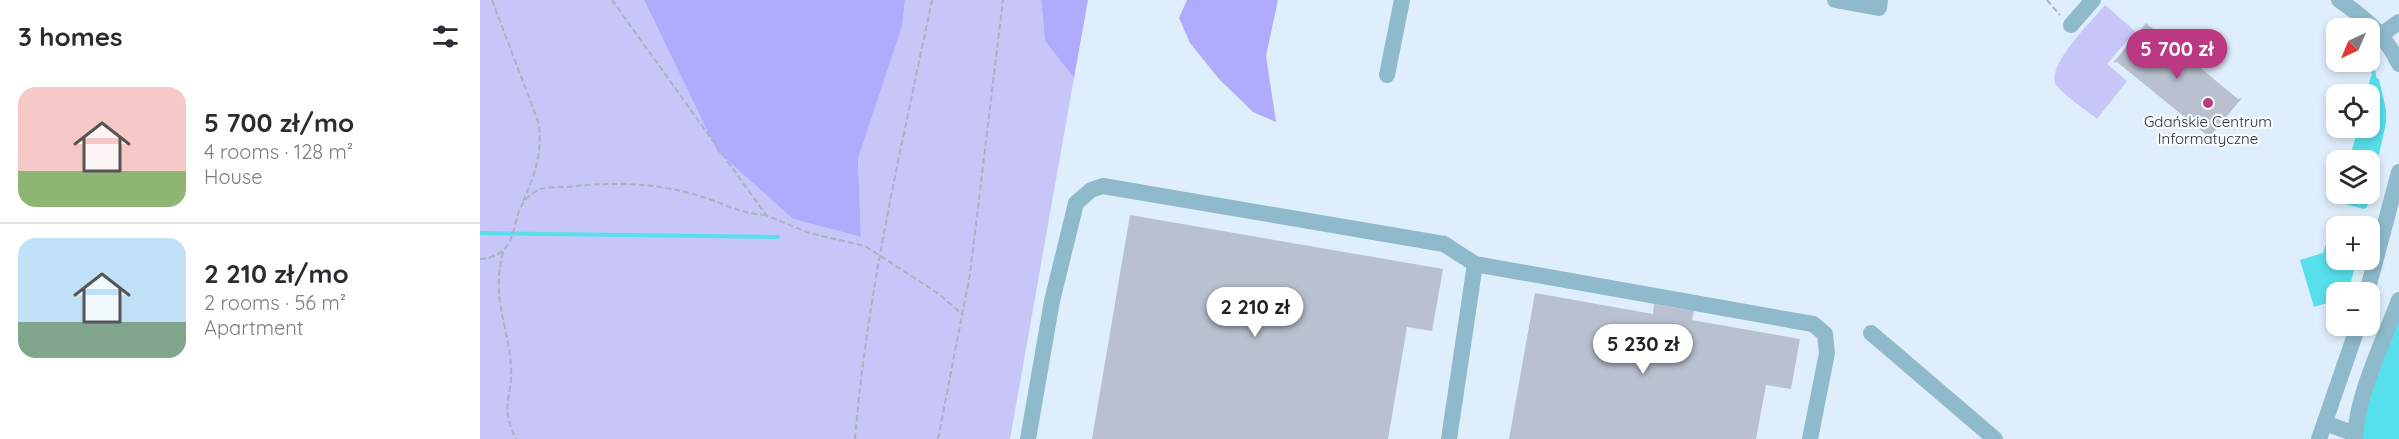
<!DOCTYPE html>
<meta charset="utf-8">
<style>
:root{--surface:#fff;--page:#f7f7f7;--text:#2b2b33;--muted:#7c7c81;--line:#e1e1e2;--accent:#ba3982}
body{margin:0;font-family:Quicksand,sans-serif;background:var(--page);color:var(--text);height:100vh;display:flex;flex-direction:column;font-size:22px;white-space:nowrap}
*{box-sizing:border-box;margin:0}
p{font-size:20px;color:var(--muted)}
.icon{flex:none;width:33px;height:33px;fill:none;stroke:currentColor;stroke-width:2;stroke-linecap:round;stroke-linejoin:round}
.map{position:relative;flex:1;overflow:hidden}
.panel{display:flex;flex-direction:column;background:var(--surface);width:480px}
.panel>*{flex:none}
.needle{width:39px;rotate:224deg}
.tools{position:absolute;left:1846px;top:18px;display:grid;gap:12px}
.tools a{display:grid;place-items:center;width:54px;height:54px;border-radius:12px;background:var(--surface);box-shadow:0 3px 9px #0003;font-size:30px}
.price{position:absolute;translate:-50% -51px;padding:0 14px;border-radius:21px;background:#fff;color:#222;font-size:20px;line-height:39px;filter:drop-shadow(0 2px 3px #0008)}
.price::after{content:'';position:absolute;left:50%;top:36px;width:18px;height:14px;margin-left:-9px;background:inherit;clip-path:polygon(0 0,100% 0,50% 100%)}
.price.current{background:var(--accent);color:#fff}
ul{padding:0;list-style:none}
li{display:flex;align-items:center;gap:18px;height:150px;padding:0 18px}
li+li{border-top:2px solid var(--line)}
li span{display:grid;place-items:center;flex:none;width:168px;height:120px;border-radius:18px;color:#555}
li>.icon{margin-inline-start:auto}
span .icon{width:72px;height:72px;fill:#fffc;stroke-width:1}
li b{font-size:26px}
h2{display:flex;justify-content:space-between;align-items:center;height:72px;padding:0 18px;font-size:26px}
main{display:flex;flex:1;min-height:0}
.map>svg:first-child{display:block}
.green{fill:#c8c6f8}
.forest{fill:#b1abfe}
.water{fill:#57dfeb}
.lines{fill:none;stroke-linecap:round;stroke-linejoin:round}
.stream{stroke:#57dfeb;stroke-width:4}
.building{fill:#b9c0d0}
.path{stroke:#a8b4bf;stroke-width:2;stroke-dasharray:6 3;stroke-linecap:butt}
.minor{stroke:#8ebacb;stroke-width:16}
.poi-dot{fill:#ba3982;stroke:#f7fafc;stroke-width:2}
.labels{text-anchor:middle;dominant-baseline:central;stroke-width:4.5;stroke-linejoin:round;paint-order:stroke}
.poi-label{font-size:15px;fill:#2b3136;stroke:#f7fafc}
</style>
<main>
<section class="panel">
<h2>3 homes<svg class="icon" aria-label="filters" viewBox="0 0 24 24"><path d="M4 7h16M4 17h16"/><circle cx="9" cy="7" r="2"/><circle cx="15" cy="17" r="2"/></svg></h2>
<ul>
<li><span style="background:linear-gradient(#f6c9c9 70%,#8fb573 0)"><svg class="icon" aria-label="home" viewBox="0 0 24 24"><path d="M3 11l9-7 9 7M6 9v11h12V9"/></svg></span><div><b>5 700 zł/mo</b><p>4 rooms · 128 m²</p><p>House</p></div></li>
<li><span style="background:linear-gradient(#bfe0f5 70%,#7fa58c 0)"><svg class="icon" aria-label="home" viewBox="0 0 24 24"><path d="M3 11l9-7 9 7M6 9v11h12V9"/></svg></span><div><b>2 210 zł/mo</b><p>2 rooms · 56 m²</p><p>Apartment</p></div></li>
</ul>
</section>
<div class="map">
<svg width="1919" height="439" viewBox="0 0 1919 439">
<rect width="100%" height="100%" fill="#dfeefc"/>
<g class="green">
<path d="M0 0H164L237 151 313 219 381 237 378 159 422 27 425 0H561L565 41 594 78 530 439H0Z"/>
<path d="M1625 5 1655 31 1627 64 1647 81 1617 119C1604 108 1587 98 1577 86 1563 68 1613 20 1625 5Z"/>
</g>
<g class="forest">
<path d="M164 0H425L422 27 378 159 381 237 313 219 237 151Z"/>
<path d="M561 0H608L594 78 565 41Z"/>
<path d="M707 0H798L786 56 796 122 773 112 739 79 710 43 699 18Z"/>
</g>
<g class="water">
<path d="M1891 76 1899 79 1906 110V123L1887 207 1884 209 1861 203 1860 194H1890V160H1869L1878 128H1890V94H1886Z"/>
<path d="M1852 226H1858L1857 260H1877L1868 292H1857V306L1847 303 1834 307 1820 260 1843 253Z"/>
<path d="M1919 322V439H1879L1906 338Z"/>
</g>
<g class="lines">
<g class="stream">
<path d="M1893 70 1895 81"/>
<path d="M0 233 298 237"/>
</g>
</g>
<g class="building">
<path d="M1666 23 1758 99 1762 98 1727 140 1728 136 1637 62 1633 63Z"/>
<path d="M650 215 963 269 952 331 927 327 908 439H612Z"/>
<path d="M1055 293 1173 314 1174 304 1214 311 1212 320 1320 339 1311 389 1286 385 1276 439H1029Z"/>
</g>
<g class="lines">
<g class="path">
<path d="M12 0 59 124C62 154 55 175 43 201"/>
<path d="M132 0 286 215 329 233 385 246 459 294 483 315"/>
<path d="M1567 0 1580 15"/>
<path d="M23 252C11 301 28 321 31 367 33 399 19 403 36 439"/>
<path d="M0 259C50 255 21 204 61 189 68 187 80 187 88 187 136 181 182 183 229 199 249 206 263 214 286 215"/>
<path d="M375 439C387 291 422 145 452 0"/>
<path d="M458 439 490 274 523 0"/>
</g>
<g class="minor">
<path d="M1355 0 1399 8 1400 0"/>
<path d="M1859 0C1884 17 1906 36 1919 64"/>
<path d="M1591 25 1613 0"/>
<path d="M1901 35 1919 22"/>
<path d="M907 75 922 0"/>
<path d="M1887 292 1919 172"/>
<path d="M1391 333 1515 439"/>
<path d="M1845 423 1875 434"/>
<path d="M548 439 572 301 596 203 611 190 623 186 964 244 995 264 1333 324 1345 334 1347 353 1330 439"/>
<path d="M969 439 995 264"/>
<path d="M1839 439 1878 326"/>
<path d="M1875 439C1876 396 1904 340 1919 300"/>
</g>
</g>
<circle class="poi-dot" cx="1728" cy="103" r="6"/>
<g class="labels">
<g class="poi-label">
<text x="1728" y="121">Gdańskie Centrum<tspan x="1728" dy="17">Informatyczne</tspan></text>
</g>
</g>
</svg>
<div class="tools">
<a><svg class="needle" viewBox="-14 -14 28 28"><path d="M0-13l5 13h-10z" fill="#e53935"/><path d="M0 13l5-13h-10z" fill="#7c7c81"/></svg></a>
<a><svg class="icon" aria-label="locate" viewBox="0 0 24 24"><circle cx="12" cy="12" r="6"/><path d="M12 2v4M12 18v4M2 12h4M18 12h4"/></svg></a>
<a><svg class="icon" aria-label="layers" viewBox="0 0 24 24"><path d="M12 4l9 5-9 5-9-5zM3 14l9 5 9-5"/></svg></a>
<a>+</a>
<a>−</a>
</div>
<b class="price current" style="left:1697px;top:80px">5 700 zł</b>
<b class="price" style="left:775px;top:338px">2 210 zł</b>
<b class="price" style="left:1163px;top:375px">5 230 zł</b>
</div>
</main>
